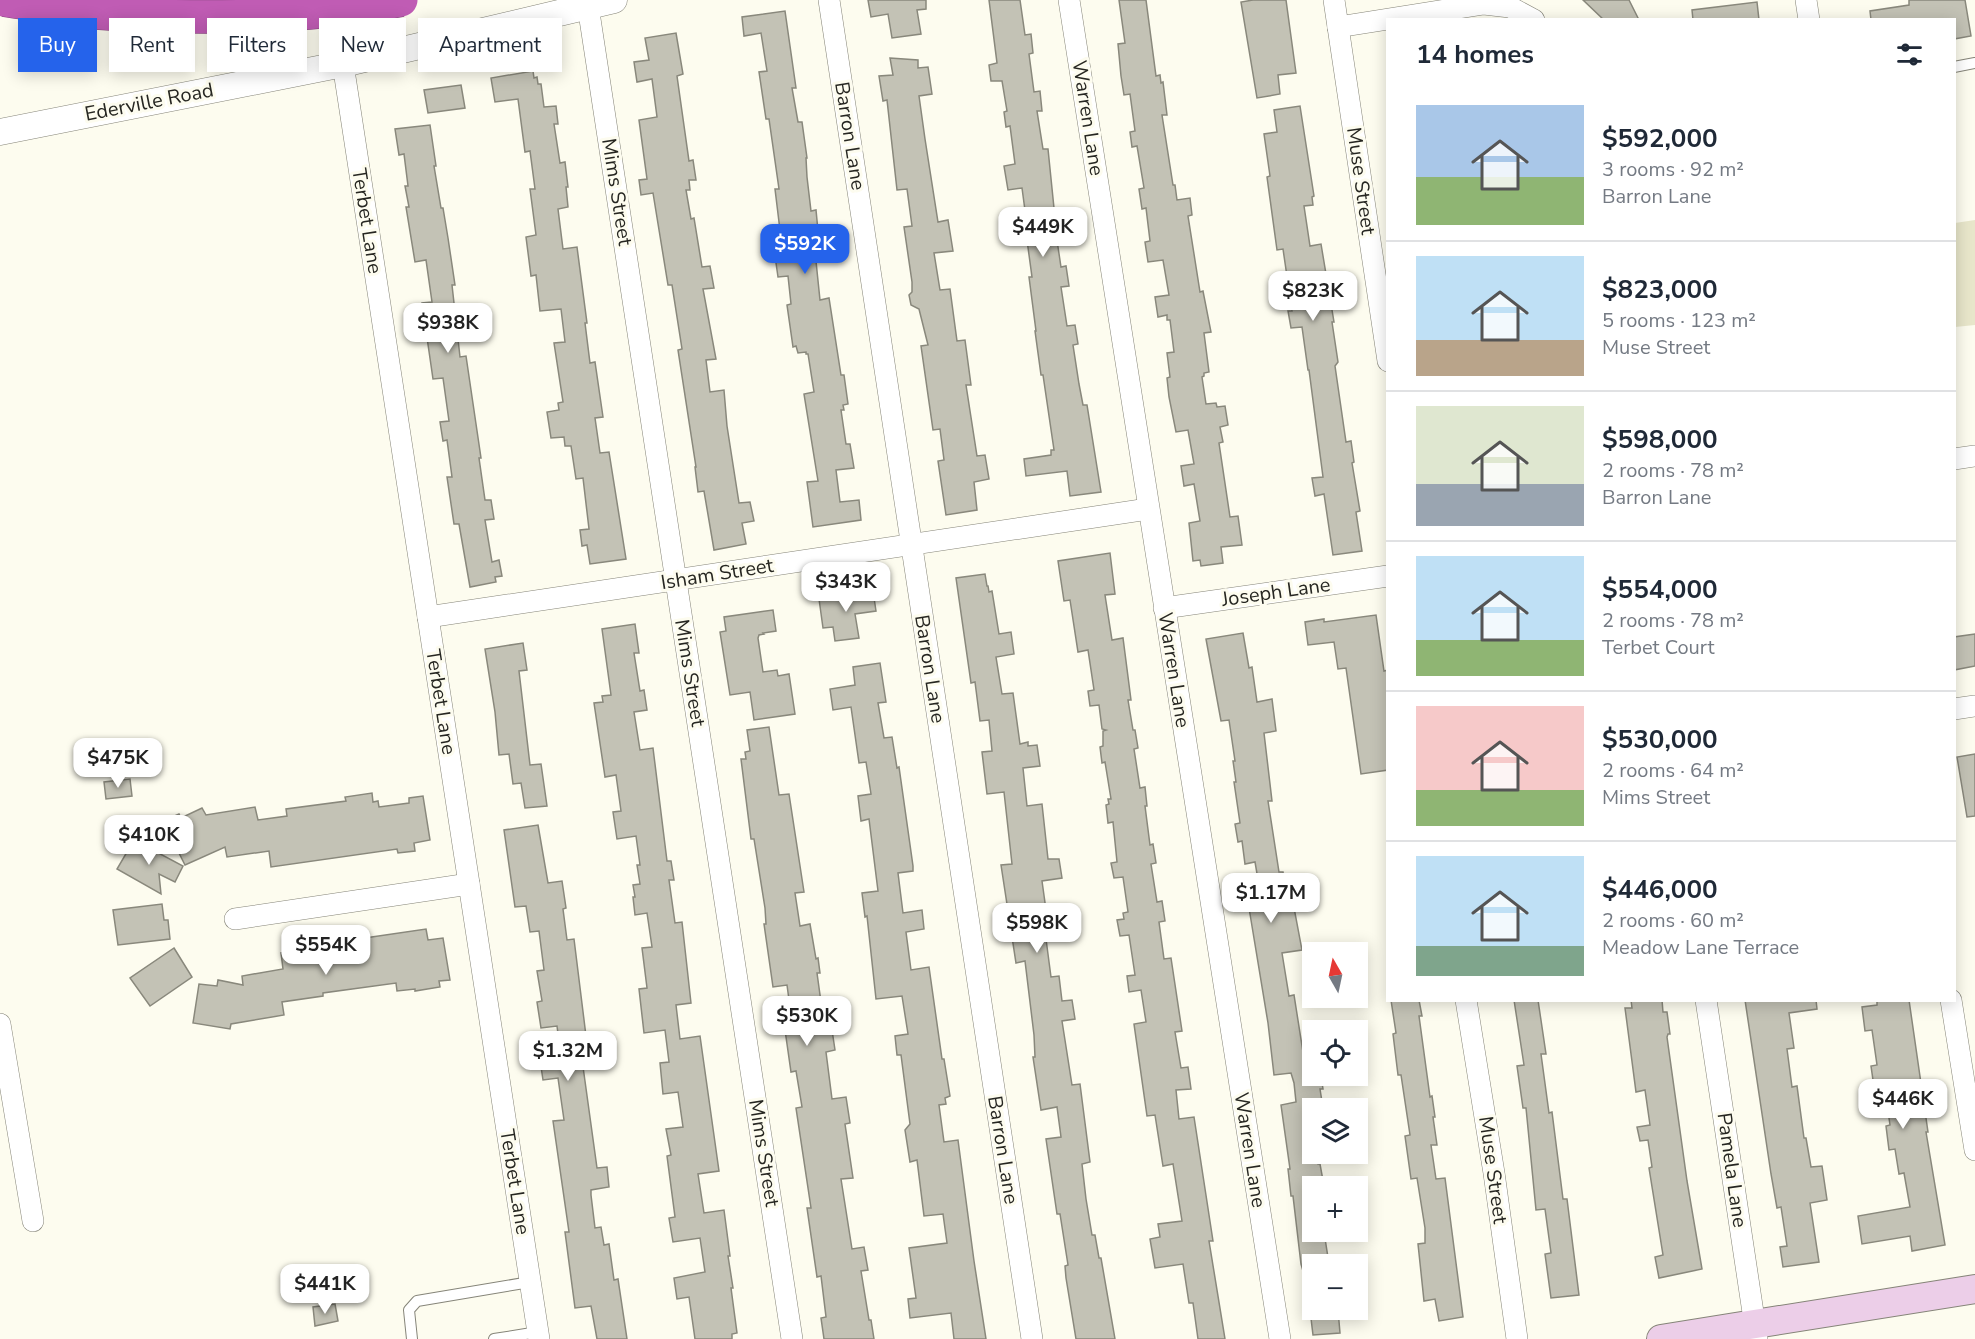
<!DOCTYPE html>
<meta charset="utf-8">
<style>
:root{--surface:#fff;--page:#f6f6f7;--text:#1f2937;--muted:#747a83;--line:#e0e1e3;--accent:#2563eb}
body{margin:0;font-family:"Nunito Sans",sans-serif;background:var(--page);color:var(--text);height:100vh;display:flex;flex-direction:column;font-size:22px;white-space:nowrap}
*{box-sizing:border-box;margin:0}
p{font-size:20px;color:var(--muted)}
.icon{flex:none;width:33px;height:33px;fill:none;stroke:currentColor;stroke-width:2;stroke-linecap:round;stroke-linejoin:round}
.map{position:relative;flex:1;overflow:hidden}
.sheet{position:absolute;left:1386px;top:18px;width:570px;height:984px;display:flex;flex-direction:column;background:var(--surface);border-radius:0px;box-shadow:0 3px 15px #0003}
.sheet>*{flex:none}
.top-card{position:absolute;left:18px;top:18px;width:570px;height:54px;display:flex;gap:12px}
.needle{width:39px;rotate:351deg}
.tools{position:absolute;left:1302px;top:942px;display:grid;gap:12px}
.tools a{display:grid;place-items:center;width:66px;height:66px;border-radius:0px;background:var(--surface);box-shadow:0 3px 15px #0003;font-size:30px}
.price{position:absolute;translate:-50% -51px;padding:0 14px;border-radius:12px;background:#fff;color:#222;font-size:20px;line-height:39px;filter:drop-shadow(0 2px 3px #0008)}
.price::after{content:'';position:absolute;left:50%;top:36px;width:18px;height:14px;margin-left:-9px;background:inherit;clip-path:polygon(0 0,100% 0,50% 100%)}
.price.current{background:var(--accent);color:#fff}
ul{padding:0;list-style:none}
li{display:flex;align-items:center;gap:18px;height:150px;padding:0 30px}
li+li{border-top:2px solid var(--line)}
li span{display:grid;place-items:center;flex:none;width:168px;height:120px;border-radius:0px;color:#555}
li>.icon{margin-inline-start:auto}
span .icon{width:72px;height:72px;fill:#fffc;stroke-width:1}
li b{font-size:26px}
h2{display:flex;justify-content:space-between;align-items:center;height:72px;padding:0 30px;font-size:26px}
.chip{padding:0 21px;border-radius:0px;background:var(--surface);box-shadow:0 3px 15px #0003;font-size:21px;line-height:54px}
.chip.current{background:var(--accent);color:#fff}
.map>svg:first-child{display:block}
.green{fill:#e8e6ca}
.building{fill:#c3c2b5;stroke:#89887c;stroke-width:1.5}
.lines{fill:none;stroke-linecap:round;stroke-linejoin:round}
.service-casing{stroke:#858478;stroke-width:12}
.minor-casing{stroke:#858478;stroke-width:22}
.tertiary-casing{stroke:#858478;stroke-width:27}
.secondary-casing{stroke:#858478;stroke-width:30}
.service{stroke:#fff;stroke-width:10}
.minor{stroke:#fff;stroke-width:21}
.tertiary{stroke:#fff;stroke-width:26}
.secondary{stroke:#eccee8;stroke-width:28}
.motorway-bridge-casing{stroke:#8a4981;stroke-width:34;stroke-linecap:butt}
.motorway-bridge{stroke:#c05cb4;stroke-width:33}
.labels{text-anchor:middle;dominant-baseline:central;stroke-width:6;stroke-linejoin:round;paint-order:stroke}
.street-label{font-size:20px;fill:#262621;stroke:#fdfcef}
</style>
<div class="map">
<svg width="1975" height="1339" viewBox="0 0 1975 1339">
<rect width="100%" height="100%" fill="#fdfcef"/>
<path class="green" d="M1975 220V325L1955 327V223Z"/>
<g class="building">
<path d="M868 0H926V9L917 10 921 34 892 38 888 14 871 17Z"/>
<path d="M989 0H1020L1025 35 1031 34 1033 53 1029 54 1034 92 1040 91 1042 111H1037L1043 149H1048L1054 208H1057L1060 227H1055L1061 267 1066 266 1069 286 1061 287 1067 326 1075 325 1078 344 1073 345 1079 384 1083 405H1087L1101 492 1070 496 1067 471 1026 476 1024 459 1051 455V450H1054L1043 375H1041L1035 331H1036L1029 277H1032L1024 218H1026L1022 188 1008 190 1004 166 1015 164 1010 126 1006 127 1004 112 1007 111 1002 81H991L989 65 997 63Z"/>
<path d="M1119 0H1146L1156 76 1160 75 1161 83 1163 82 1167 115H1162L1173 185H1175L1177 200 1190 198 1192 215 1188 216 1200 292 1203 291 1211 332 1204 333 1209 372 1204 373V376L1202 377 1206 404 1216 403 1217 407 1225 406 1228 425 1220 427 1223 442 1219 443 1230 517 1238 516 1242 545 1221 547 1223 563 1201 566 1200 560 1193 561 1189 523 1200 521 1194 484 1184 486 1181 466 1194 464 1188 430 1176 432 1169 397 1167 378 1170 377 1167 353 1174 352 1170 320H1167V315L1158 317 1155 297 1169 295 1163 260 1148 262 1145 242 1150 241 1146 208 1142 209 1139 189 1144 188 1137 146 1132 147 1130 132 1135 131 1130 94 1124 95 1121 76 1118 44 1125 43Z"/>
<path d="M1253 0H1286L1296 73 1278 75 1280 94 1257 98 1241 2Z"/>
<path d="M1583 0H1629L1639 20H1604Z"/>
<path d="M1909 0H1965L1971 36 1954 39V20H1871L1870 11 1909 5Z"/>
<path d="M1757 2 1759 20H1693L1692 10Z"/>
<path d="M785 11 796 88H792L798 122H802L807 158H806L807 177 811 211 816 210 818 231 813 232 820 300 829 298 841 375H844L848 404 843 405 844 410H841L846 444H850L854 468 836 470 840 502 859 500 861 520 813 527 807 482 818 481 804 394 814 392 808 354H806V352L798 353 796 346 793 347 787 305 791 304 788 276 778 277 775 256 783 255 775 189H779L769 119H766L759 72 767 71 761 33 744 36 742 17Z"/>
<path d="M676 33 683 74 677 76 689 161 693 160 696 180H689L690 190H686L691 219 694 218 702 267 710 266 714 288 703 289 716 359 706 360 710 392 724 390 727 426 739 503 750 502 754 521 742 523 746 544 714 550 704 491 698 492 695 467H696L678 350 682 349 672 285H668L653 193 641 195 639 180 647 179 639 120 657 117 652 79 637 82 634 62 649 60 645 38Z"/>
<path d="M890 58 918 60V68L928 67 932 94 919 96 925 139 938 222 948 220 953 251 934 253 940 290 950 289 957 341 965 340 971 385H966L977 456 985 455 989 479 974 482 977 510 946 515 938 461 944 460 940 429 933 430 921 346 928 345 919 309 911 305 909 295 912 292V282L904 227 912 226 907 189 897 190 887 100 883 101 879 76 893 75Z"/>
<path d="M533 71 534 78 537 77 538 84H541L544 107 556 106 558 124H554L560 163 565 162 568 187H566L568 207 558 209 563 249 577 247 587 323H585L590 363 595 362 603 417 595 418 600 453 609 452 626 559 590 564 587 545 582 546 580 530 589 529 583 478 576 479 571 446H565L564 437 551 438 547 412 559 410 558 403 563 402 554 343 565 342 561 309 540 311 536 275 531 276 526 237 536 235 530 189H535L530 151 525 152 518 99 495 102 491 78Z"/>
<path d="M461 85 465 108 428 113 424 90Z"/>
<path d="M1300 106 1314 196 1312 197 1313 205 1304 206 1310 246 1321 244 1334 322H1332L1338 362 1335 366 1346 442 1351 441 1354 462 1352 463 1360 511 1356 512 1362 551 1333 555 1324 494 1315 496 1312 478 1323 477 1309 370H1308L1302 327 1291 328 1288 311H1292L1290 297 1283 249 1277 250 1267 177 1270 176 1264 134 1277 132 1274 110Z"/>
<path d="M430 125 436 166H434L441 208H443L448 238 455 285H452L460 357 466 356 481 458H479L485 500H491L494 519 485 520 492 562 499 560 502 576 495 577 496 582 470 587 459 524H454L447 477H452L447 440 443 441 440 422 449 421 443 378 433 379 422 303 432 302 426 260 415 262 406 207H409L405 186H408L404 154 399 155 395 129Z"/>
<path d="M1110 553 1115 594 1105 595 1112 640 1123 638 1131 700H1128L1133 730H1135L1138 748 1134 749 1140 788 1145 787 1147 806H1145L1150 845 1153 844 1156 863 1151 864 1157 902 1162 901 1165 921 1159 922 1164 959 1171 958 1182 1031 1175 1032 1181 1068 1188 1067 1191 1089 1176 1090 1179 1119 1194 1117 1213 1241H1209L1225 1339H1198L1193 1303H1189L1183 1264 1155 1268 1150 1239 1160 1237 1158 1224 1182 1221 1173 1164 1163 1166 1155 1115 1147 1116 1134 1024 1146 1022 1141 990 1129 992 1127 976 1135 975 1129 935 1120 936 1117 920 1124 919 1123 913 1128 912 1123 877 1114 878 1111 863 1117 862 1113 822 1108 823 1106 805 1109 804 1108 799H1111L1105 762 1102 763 1100 747 1103 746V731L1106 730 1102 729 1099 705 1090 706 1088 691 1094 690 1088 650 1078 652 1070 600 1064 601 1058 561Z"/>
<path d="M985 574 987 586H988L989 592 992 591 999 634 1011 632 1014 654 996 657 1002 694 1013 693 1020 744 1028 742V746L1037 745 1040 766 1023 768 1027 806 1042 804 1048 859H1059L1062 878 1042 881 1047 917 1068 913 1072 936 1046 939 1051 977 1059 976 1062 1001 1072 1000 1075 1019 1062 1021 1072 1085 1080 1084 1090 1162 1082 1164 1086 1199 1092 1235H1095L1099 1258H1101L1115 1339H1076L1066 1278 1065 1266 1068 1265 1060 1214H1057L1046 1139 1061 1137 1057 1107 1041 1110 1033 1057H1035L1034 1035 1025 961 1016 963 1001 865 1012 864 1004 792 987 794 982 752 992 751 989 720 980 721 975 682 971 683 956 578Z"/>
<path d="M873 591 876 611 855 614 859 638 835 641 833 627 823 628 819 599Z"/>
<path d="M773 610 776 631 763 633 764 634 759 635 758 638 763 672 777 670 778 676 789 674 795 714 754 720 750 692 730 695 720 632 726 631 724 617Z"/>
<path d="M1376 615 1384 671 1388 670V770L1361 774 1346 668 1338 669 1334 642 1308 645 1305 622 1324 619V622Z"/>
<path d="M635 624 639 653H634L640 691 644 690 647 710 634 712 640 750 653 748 667 861H671L674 880H669L675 923 682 922 691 1003 676 1005 680 1039 700 1036 719 1171 698 1174 704 1213 724 1210 730 1256H728L733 1288H731L737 1333 732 1334V1339H695L689 1297 677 1299 674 1278 705 1272 700 1238 673 1242 669 1218 675 1217 667 1156 671 1155 666 1129 683 1127 678 1092 663 1094 660 1063 669 1062 665 1030 644 1033 639 989 647 988 642 948 652 947 647 913 635 915 633 897H635L633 885 640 884 637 865H640L636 836 617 839 613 812 621 811 616 775 605 777 594 703 603 702 602 696 611 695 602 629Z"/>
<path d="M1243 633 1249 668 1252 667 1257 702 1272 699 1276 731 1264 733 1272 801H1268L1279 872H1283L1286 897H1292L1302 950 1282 953 1289 996 1294 995 1303 1052 1312 1050V1076H1321L1323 1089H1320L1323 1108H1312V1154H1316L1318 1164H1320L1324 1186H1312V1232H1324L1329 1264H1312V1270L1303 1271 1301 1264 1293 1196H1291L1288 1169H1290L1281 1105 1296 1102 1294 1083 1291 1073 1274 1075 1268 1023 1249 908 1257 907 1255 892 1260 891 1255 862 1245 864 1242 841 1238 842 1235 824 1240 823 1234 782H1236L1233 761H1235L1229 720 1221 721 1206 639Z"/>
<path d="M1975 634V666L1954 670V637Z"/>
<path d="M523 643 527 670 519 671 530 765 541 764 547 806 525 808 521 783 513 784 509 754 499 755 495 712 485 649Z"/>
<path d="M880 663 886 702 878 703 884 738 892 737 897 768 899 767 913 866V871L898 873 903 913 922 910 924 929 906 932 911 970 929 967 942 1059H944L950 1096 945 1098 946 1104 939 1105 944 1142 958 1140 974 1261 986 1339H954L951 1313 910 1318 908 1299 916 1298 909 1248 947 1243 943 1214 924 1216 917 1160 910 1162 905 1130 910 1124 901 1055H897L895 1036 908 1034 902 996 876 999 867 916 865 917 862 893 878 891 869 819 861 821 858 796 871 794 866 762 859 763 851 707 833 710 830 689 855 685 853 667Z"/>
<path d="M769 727 779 795 789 794 804 892 795 893 800 926 810 924 816 959 818 958 820 973H817L825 1031 832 1030 835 1050 826 1052 832 1099 846 1097 850 1123 845 1124 853 1178 841 1179 852 1249 864 1247 868 1270 861 1271 869 1320H871L874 1339H824L821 1318 826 1317 821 1276 817 1277 807 1208H811L796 1108 802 1107 796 1071 791 1072 784 1023 792 1022 787 985 773 987 764 924H766L765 908 754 839H751L741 759H746L745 752 750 751 747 730Z"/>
<path d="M1975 754V816L1967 817 1957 757Z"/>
<path d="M130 779 132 796 106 799 104 782Z"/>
<path d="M372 793 373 802 378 801 379 807 409 803V798L423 796 430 840 414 843 415 851 398 853 397 849 271 867 269 851 227 857 225 847 185 865 163 821 179 814 181 818 202 808 206 815 255 807 258 820 287 816 286 809 346 801 345 797Z"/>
<path d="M538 825 548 883 562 881 566 908 563 909 567 940 574 939 587 1044 580 1045 597 1168 607 1167 609 1187 591 1190V1195L595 1228 601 1227 604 1245 609 1244 614 1280 618 1279 627 1339H597L591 1306 575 1308 565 1232H569L553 1121 564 1120 558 1078 543 1080 540 1060 561 1057 557 1026 541 1028 537 1002 542 1001 537 971 544 970 539 931 530 932 526 906 515 907 504 830Z"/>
<path d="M134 840 183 866 175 882 159 874 161 894 117 869Z"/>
<path d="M162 904 164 920H168L170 939 118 945 113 910Z"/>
<path d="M426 929 428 940 443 938 450 980 439 981 440 987 415 991V989L397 991 396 983 323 993V996L282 1002 284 1015 231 1024 230 1029 193 1023 199 984 217 986 218 980 243 985 242 976 283 969 281 953 324 947V944Z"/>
<path d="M174 948 192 977 150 1006 130 978Z"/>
<path d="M1391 1000H1419L1422 1016H1419L1430 1097 1432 1096 1435 1117H1433L1437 1145H1431L1436 1179 1445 1178 1463 1317 1439 1321 1435 1299 1424 1301 1418 1244 1425 1243V1228L1417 1178 1411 1179 1405 1136 1410 1135 1401 1075H1398L1393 1034 1396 1033Z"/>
<path d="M1514 1000H1538L1546 1054H1541L1549 1113 1552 1112 1563 1199H1567L1579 1295 1551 1298 1545 1254 1551 1253 1545 1209 1536 1210 1526 1108H1523L1517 1066 1524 1065Z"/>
<path d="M1631 1000H1662L1663 1012H1667L1670 1034H1668L1667 1037 1687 1181 1702 1269 1659 1278 1655 1257 1663 1255 1649 1168 1652 1167 1648 1140 1640 1141 1637 1127 1650 1125 1645 1090 1636 1092 1625 1008H1632Z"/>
<path d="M1745 1000H1816L1817 1009 1789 1013 1794 1048 1787 1049 1792 1087 1797 1086 1804 1138H1806L1811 1167 1822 1166 1827 1200 1810 1203 1819 1262 1783 1267 1780 1247 1787 1246 1781 1207 1777 1208 1771 1174Z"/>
<path d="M1877 1000H1909L1928 1132H1926L1945 1245 1912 1251 1910 1236 1862 1244 1858 1216 1910 1207 1904 1173 1899 1174 1895 1149 1889 1150 1886 1126 1890 1125 1889 1118 1891 1116 1887 1088H1885L1884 1086 1874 1087 1871 1066 1877 1065 1872 1030 1865 1031 1862 1007 1877 1005Z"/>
<path d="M335 1304 338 1321 315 1326 313 1307Z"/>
<path d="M1310 1310H1338L1340 1333 1313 1335Z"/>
</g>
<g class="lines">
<g class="service-casing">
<g id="service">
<path d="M1954 67 1975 63"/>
<path d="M412 1339 409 1310 417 1301 530 1282"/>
<path d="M494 1339 538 1332"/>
</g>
</g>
<g class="minor-casing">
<g id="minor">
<path d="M829 0 1032 1339"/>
<path d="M1069 0 1280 1339"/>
<path d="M1334 0 1388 361"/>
<path d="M1806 0 1809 20"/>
<path d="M588 6 792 1339"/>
<path d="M1338 27 1484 4 1510 7 1534 20"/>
<path d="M343 64 539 1339"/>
<path d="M1954 459 1975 456"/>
<path d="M1164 608 1388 576"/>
<path d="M428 617 1148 509"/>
<path d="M1954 709 1975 706"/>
<path d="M235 919 469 884"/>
<path d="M1466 1000 1494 1173 1517 1339"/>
<path d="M1706 1000 1757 1339"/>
<path d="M1951 1000 1975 1150"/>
<path d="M0 1024 33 1221"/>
</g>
</g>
<g class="tertiary-casing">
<path id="tertiary" d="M0 132 343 64 614 0"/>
</g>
<g class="secondary-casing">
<path id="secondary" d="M1661 1339 1975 1289"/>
</g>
<use href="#service" class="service"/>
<use href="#minor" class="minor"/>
<use href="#tertiary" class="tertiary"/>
<use href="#secondary" class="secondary"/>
<g class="motorway-bridge-casing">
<path id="motorway-bridge" d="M4 0C31 4 58 9 85 12 190 20 298 20 401 0"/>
</g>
<use href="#motorway-bridge" class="motorway-bridge"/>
</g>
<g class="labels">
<g class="street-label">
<text transform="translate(149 102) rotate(-11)">Ederville Road</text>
<text transform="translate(1088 118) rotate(81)">Warren Lane</text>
<text transform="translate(850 136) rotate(81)">Barron Lane</text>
<text transform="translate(1361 181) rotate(82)">Muse Street</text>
<text transform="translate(617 192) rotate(81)">Mims Street</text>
<text transform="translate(367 221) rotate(81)">Terbet Lane</text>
<text transform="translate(717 574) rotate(-9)">Isham Street</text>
<text transform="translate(1276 592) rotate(-8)">Joseph Lane</text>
<text transform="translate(930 669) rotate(81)">Barron Lane</text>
<text transform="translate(1174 670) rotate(81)">Warren Lane</text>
<text transform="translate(690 673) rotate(81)">Mims Street</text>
<text transform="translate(441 702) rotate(81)">Terbet Lane</text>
<text transform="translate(1003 1150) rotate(81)">Barron Lane</text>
<text transform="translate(1250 1150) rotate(81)">Warren Lane</text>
<text transform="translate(764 1153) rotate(81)">Mims Street</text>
<text transform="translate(1493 1170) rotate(82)">Muse Street</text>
<text transform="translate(1732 1170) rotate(82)">Pamela Lane</text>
<text transform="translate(515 1182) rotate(81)">Terbet Lane</text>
</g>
</g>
</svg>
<div class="tools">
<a><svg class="needle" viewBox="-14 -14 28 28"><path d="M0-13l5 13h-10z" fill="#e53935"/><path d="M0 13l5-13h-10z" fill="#747a83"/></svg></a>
<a><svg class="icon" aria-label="locate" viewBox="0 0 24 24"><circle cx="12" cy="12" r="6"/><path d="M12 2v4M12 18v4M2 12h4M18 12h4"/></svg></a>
<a><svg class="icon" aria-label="layers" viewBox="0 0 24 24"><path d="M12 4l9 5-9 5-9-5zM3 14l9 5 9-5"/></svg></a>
<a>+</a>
<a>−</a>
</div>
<b class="price" style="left:1043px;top:258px">$449K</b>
<b class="price current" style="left:805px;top:275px">$592K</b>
<b class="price" style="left:1313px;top:322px">$823K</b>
<b class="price" style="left:448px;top:354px">$938K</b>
<b class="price" style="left:846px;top:613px">$343K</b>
<b class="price" style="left:118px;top:789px">$475K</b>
<b class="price" style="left:149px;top:866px">$410K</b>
<b class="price" style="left:1271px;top:924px">$1.17M</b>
<b class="price" style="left:1037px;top:954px">$598K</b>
<b class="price" style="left:326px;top:976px">$554K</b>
<b class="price" style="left:807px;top:1047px">$530K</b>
<b class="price" style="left:568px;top:1082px">$1.32M</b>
<b class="price" style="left:1903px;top:1130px">$446K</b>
<b class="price" style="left:325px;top:1315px">$441K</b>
<div class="top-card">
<a class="chip current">Buy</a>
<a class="chip">Rent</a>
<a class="chip">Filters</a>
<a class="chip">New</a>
<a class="chip">Apartment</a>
</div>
<section class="sheet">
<h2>14 homes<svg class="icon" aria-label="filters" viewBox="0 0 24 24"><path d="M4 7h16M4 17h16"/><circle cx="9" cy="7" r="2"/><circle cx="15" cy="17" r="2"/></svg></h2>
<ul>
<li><span style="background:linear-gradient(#a9c7e8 60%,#8fb573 0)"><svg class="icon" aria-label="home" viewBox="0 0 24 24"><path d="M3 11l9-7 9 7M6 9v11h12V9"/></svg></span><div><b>$592,000</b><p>3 rooms · 92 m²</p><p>Barron Lane</p></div></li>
<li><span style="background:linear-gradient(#bfe0f5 70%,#b9a48a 0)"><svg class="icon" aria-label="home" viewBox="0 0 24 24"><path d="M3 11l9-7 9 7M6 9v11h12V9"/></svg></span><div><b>$823,000</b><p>5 rooms · 123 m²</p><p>Muse Street</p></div></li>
<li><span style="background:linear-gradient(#dfe7d0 65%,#9aa5b1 0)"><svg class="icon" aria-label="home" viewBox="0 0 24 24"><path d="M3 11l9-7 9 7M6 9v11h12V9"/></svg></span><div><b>$598,000</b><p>2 rooms · 78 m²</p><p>Barron Lane</p></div></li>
<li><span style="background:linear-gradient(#bfe0f5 70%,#8fb573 0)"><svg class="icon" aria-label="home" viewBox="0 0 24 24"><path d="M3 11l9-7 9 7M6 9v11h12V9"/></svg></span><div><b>$554,000</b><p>2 rooms · 78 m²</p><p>Terbet Court</p></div></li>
<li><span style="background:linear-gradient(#f6c9c9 70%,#8fb573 0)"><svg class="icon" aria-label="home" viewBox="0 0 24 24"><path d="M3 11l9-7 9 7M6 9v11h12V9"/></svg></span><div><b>$530,000</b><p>2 rooms · 64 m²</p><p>Mims Street</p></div></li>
<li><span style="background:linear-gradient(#bfe0f5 75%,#7fa58c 0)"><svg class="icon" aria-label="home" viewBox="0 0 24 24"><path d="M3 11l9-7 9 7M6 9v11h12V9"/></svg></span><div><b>$446,000</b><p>2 rooms · 60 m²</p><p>Meadow Lane Terrace</p></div></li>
</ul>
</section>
</div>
